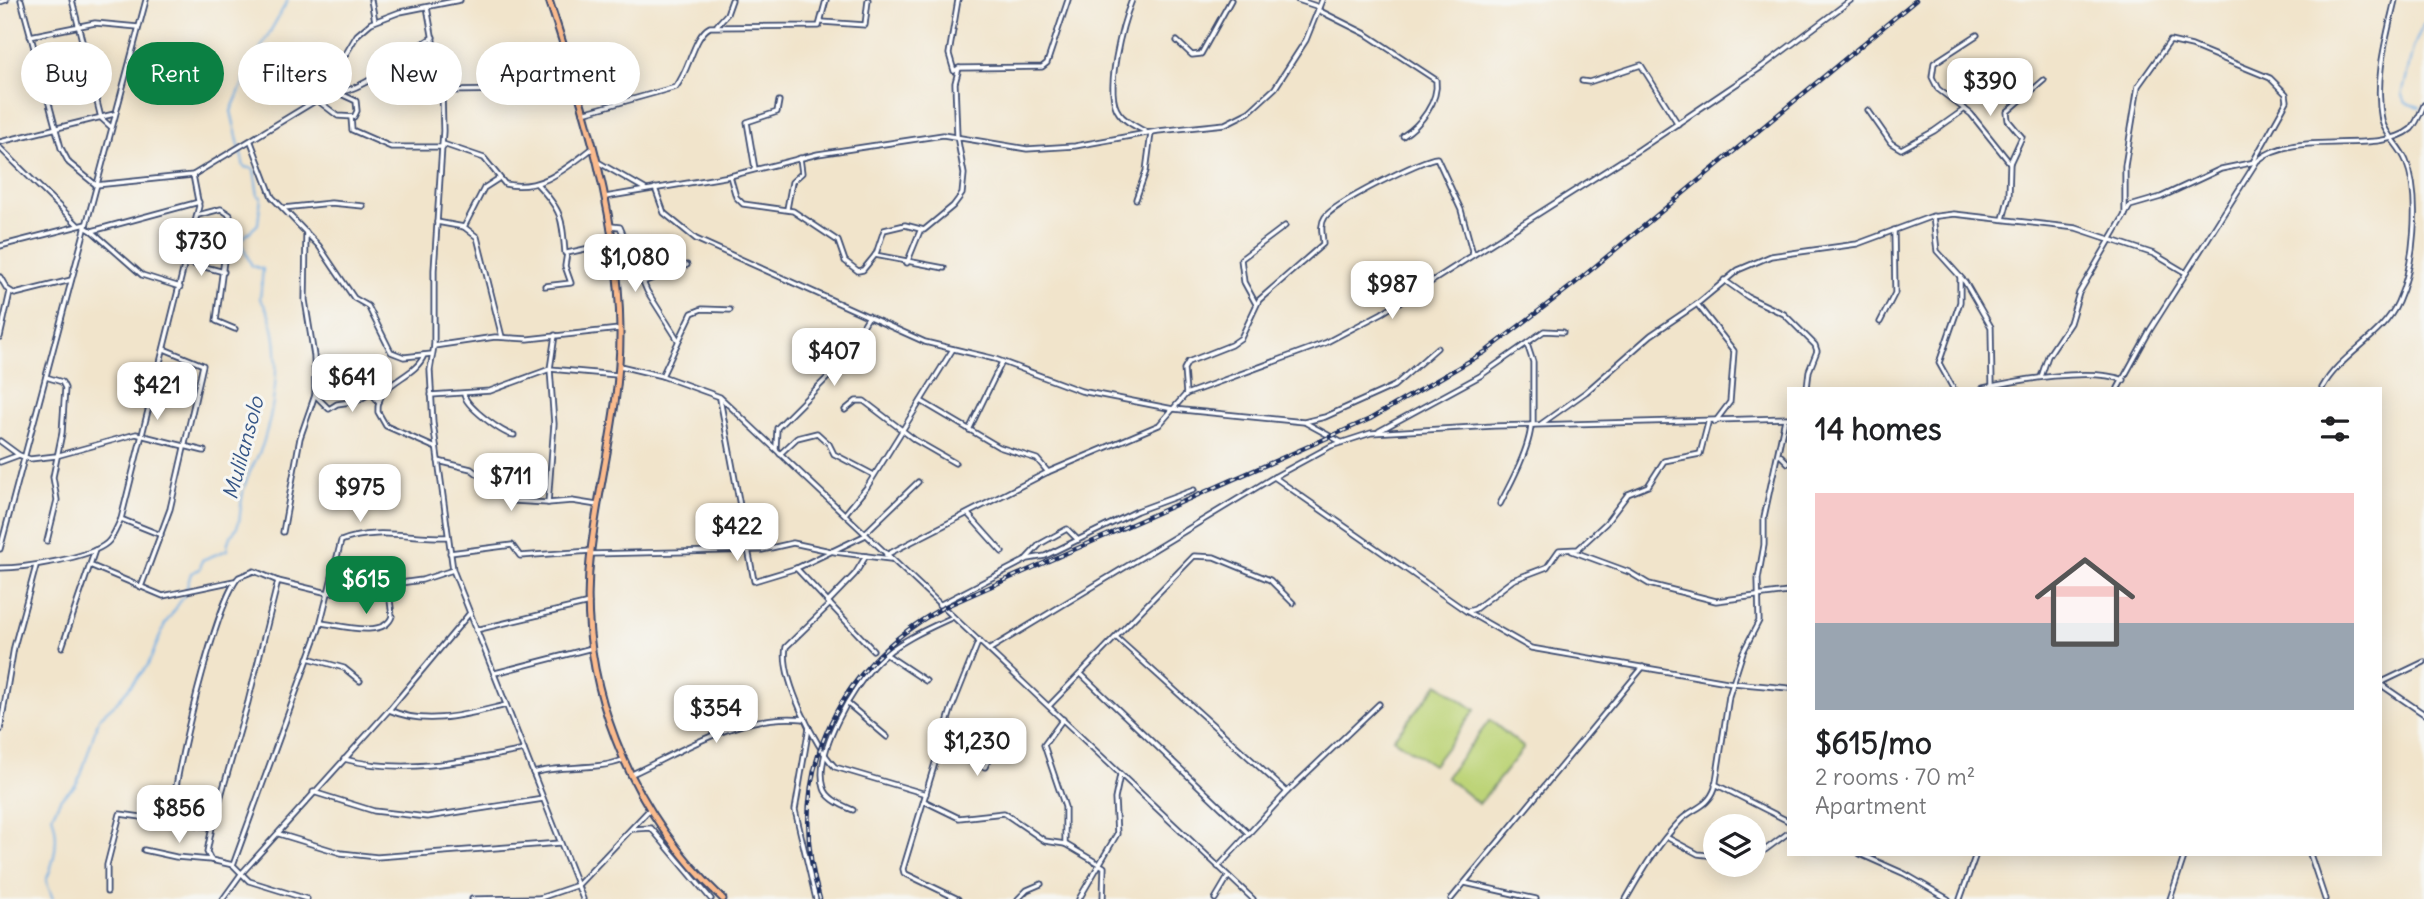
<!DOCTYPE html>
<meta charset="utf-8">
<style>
:root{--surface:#fff;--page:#f2f2f2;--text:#202124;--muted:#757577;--line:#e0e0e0;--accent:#0b8043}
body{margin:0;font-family:Delius,sans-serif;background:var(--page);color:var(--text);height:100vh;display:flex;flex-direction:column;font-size:26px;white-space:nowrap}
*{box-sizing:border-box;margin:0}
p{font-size:23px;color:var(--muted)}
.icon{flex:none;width:38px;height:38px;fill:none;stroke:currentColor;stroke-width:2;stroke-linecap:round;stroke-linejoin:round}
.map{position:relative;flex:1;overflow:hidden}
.details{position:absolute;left:1787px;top:387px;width:595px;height:469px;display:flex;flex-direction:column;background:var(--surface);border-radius:0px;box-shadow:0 4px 18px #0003}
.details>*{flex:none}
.guide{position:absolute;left:21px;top:42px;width:665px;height:63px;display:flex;gap:14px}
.controls{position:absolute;left:1703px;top:814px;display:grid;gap:14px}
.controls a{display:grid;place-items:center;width:63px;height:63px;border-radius:50%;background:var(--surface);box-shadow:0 4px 18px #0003;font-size:35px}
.price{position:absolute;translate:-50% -60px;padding:0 16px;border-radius:14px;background:#fff;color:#222;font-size:23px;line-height:46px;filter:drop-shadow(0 2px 4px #0008)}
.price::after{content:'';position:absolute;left:50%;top:42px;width:21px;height:16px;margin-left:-10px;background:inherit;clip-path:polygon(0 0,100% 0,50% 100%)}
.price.on{background:var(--accent);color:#fff}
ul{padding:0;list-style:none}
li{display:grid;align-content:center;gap:14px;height:371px;padding:0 28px}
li+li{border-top:2px solid var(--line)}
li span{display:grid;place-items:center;height:217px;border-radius:0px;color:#555}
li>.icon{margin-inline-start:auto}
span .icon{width:126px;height:126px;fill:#fffc;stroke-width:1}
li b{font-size:30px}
h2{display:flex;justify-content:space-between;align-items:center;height:84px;padding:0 28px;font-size:30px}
.chip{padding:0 24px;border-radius:32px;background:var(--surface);box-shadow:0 4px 18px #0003;font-size:24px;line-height:63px}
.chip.on{background:var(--accent);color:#fff}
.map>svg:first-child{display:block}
.green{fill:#bdd478;stroke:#6c826b;stroke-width:2}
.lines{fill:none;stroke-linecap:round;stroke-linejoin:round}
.stream{stroke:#73afe4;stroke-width:2}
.minor-casing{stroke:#3b4a6e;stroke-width:7}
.primary-casing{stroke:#3b4a6e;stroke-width:9}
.minor{stroke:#fff;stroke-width:3.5}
.primary{stroke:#fbbb8d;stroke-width:5}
.rail-casing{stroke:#1b2f5e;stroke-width:4.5}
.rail{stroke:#f6f6f2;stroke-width:2;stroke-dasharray:5;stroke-linecap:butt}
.labels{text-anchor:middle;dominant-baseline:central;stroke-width:6;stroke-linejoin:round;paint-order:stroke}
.water-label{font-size:21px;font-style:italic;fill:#355586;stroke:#f6f6f2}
</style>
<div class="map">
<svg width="2424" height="899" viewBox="0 0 2424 899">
<rect width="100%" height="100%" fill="#f6f6f2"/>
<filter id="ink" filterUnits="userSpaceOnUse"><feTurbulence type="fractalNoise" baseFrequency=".0143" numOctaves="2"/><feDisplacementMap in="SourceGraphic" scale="14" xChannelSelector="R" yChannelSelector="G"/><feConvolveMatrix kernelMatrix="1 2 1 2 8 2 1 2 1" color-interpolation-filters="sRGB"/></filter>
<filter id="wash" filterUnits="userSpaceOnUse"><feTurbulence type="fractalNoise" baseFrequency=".00686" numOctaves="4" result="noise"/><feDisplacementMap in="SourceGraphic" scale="28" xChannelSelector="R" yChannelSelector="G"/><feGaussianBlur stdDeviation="1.57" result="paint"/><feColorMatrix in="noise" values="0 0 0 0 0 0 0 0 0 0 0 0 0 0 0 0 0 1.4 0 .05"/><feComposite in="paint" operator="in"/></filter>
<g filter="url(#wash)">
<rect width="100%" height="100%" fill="#f1e4cb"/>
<g class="green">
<path d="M1438 684 1475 710 1433 765 1393 739Z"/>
<path d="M1490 720 1524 748 1479 804 1446 777Z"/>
</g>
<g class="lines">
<g class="stream">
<path d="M2420 107 2406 103 2402 96 2413 48 2424 23"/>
<path d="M186 590 191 573 200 569 202 560 227 550C227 534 236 534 239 522 241 509 241 497 245 485 249 469 260 456 264 440 276 402 286 332 260 299L263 269 252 266 240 241 258 224 261 197 258 196 254 169 244 167 231 111 250 67 288 0"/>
<path d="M53 899 46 881C55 860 60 838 52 816L61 798 75 786 81 775 99 718 116 703 148 665 165 624 186 593"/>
</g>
</g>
</g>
<g filter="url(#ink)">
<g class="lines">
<g class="minor-casing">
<g id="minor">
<path d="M21 0 61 148 69 163 96 185 193 175 320 98 357 35 371 23 400 12 460 0"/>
<path d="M72 0 101 118 111 127"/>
<path d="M371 0 375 21"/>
<path d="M1132 0C1123 22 1103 93 1119 113 1125 122 1137 127 1146 132"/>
<path d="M1298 0 1319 7"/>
<path d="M0 2 6 0"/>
<path d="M427 7 442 91 443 131 434 270V346L430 370 433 423 453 570 583 899"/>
<path d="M1318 10 1366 34 1436 80C1439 102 1420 125 1403 136"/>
<path d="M822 22 865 25 868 0"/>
<path d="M717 25 727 14 732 0"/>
<path d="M1977 35 1934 63 1932 77 1938 89 1971 114 2010 163 2009 196 2003 219"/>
<path d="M30 36 95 23 138 27"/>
<path d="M1177 41 1192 55 1201 54 1231 0"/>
<path d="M959 68 1042 67 1047 63 1068 0"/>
<path d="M1582 81 1589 82 1641 65 1678 124"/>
<path d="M442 91 520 90 573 81"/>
<path d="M326 92C353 101 408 52 433 37"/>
<path d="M317 100 338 116 354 117 357 111 356 101 343 95"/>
<path d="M1868 110 1891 143 1901 149 1934 131 1965 109"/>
<path d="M583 113 676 87C690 69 694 35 710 27L819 26 826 0"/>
<path d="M351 117 352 130 391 147H443"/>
<path d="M0 142 114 114"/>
<path d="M251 142 272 197 319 246 354 298 368 306 391 352 404 357 432 354"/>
<path d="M443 144 484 158 505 184C541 192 566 168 593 148"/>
<path d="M0 148 78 225"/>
<path d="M598 162 645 189"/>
<path d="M2010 163 2022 137 2008 120 2007 112 2044 80"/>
<path d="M755 169 747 122 777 112 779 101"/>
<path d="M730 176 736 197 743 204 793 211 838 241 845 261 858 271 863 270 876 254 884 230 905 225 924 230 953 206 962 194 964 174 957 136 955 83 959 68 954 71 949 54 958 0"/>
<path d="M537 184C562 211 562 217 565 253"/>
<path d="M655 188 664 213 696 239 925 342 995 359 1081 391 1173 409 1304 422 1325 417 1394 386 1437 348"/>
<path d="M605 197 730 176 818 154 943 135 1027 149 1075 146 1158 131 1225 124 1249 112 1275 88 1306 40 1322 0"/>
<path d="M1136 199 1146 171 1151 133"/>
<path d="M283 208 331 203 363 206"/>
<path d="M787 209 792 182 802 173 800 158"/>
<path d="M198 215 221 209 230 215 216 321 235 329"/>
<path d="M2125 215V166L2138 86 2170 41 2192 46 2270 78 2286 94 2287 101 2253 162"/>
<path d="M1933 216 1937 251 1965 282 1991 327 1992 386"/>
<path d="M437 222 464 227 477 237 502 337"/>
<path d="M611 226 620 227 647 291 678 340"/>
<path d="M85 227 92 231 199 202"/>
<path d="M464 227 484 188 498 179"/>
<path d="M92 231 142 275 180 287"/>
<path d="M306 232 305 300 314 356 315 395 329 409 337 404 357 401 371 393 379 402"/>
<path d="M0 246 86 224"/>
<path d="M875 255 944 268"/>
<path d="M186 262 224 272"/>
<path d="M907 263 920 231"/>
<path d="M0 277 7 289 15 294 71 280"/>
<path d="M1724 280 1748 297 1784 314 1815 345 1817 351 1809 371 1807 388"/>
<path d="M643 282 687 265"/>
<path d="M545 286 571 283 565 266 567 253 612 243"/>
<path d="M1256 304 1244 282 1241 259 1285 226"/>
<path d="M1697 304 1734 351 1730 402 1715 422"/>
<path d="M1880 322 1895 293 1894 230"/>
<path d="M0 337 10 292"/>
<path d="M1527 344 1533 362V425"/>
<path d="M434 346 495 337 528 339 619 329"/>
<path d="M424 355C415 379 376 381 378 412L386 426 436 448"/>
<path d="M620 366 662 376 720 397 1253 899"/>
<path d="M662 376 692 313 702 309 730 310"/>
<path d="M46 377 62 382 65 388 62 433 53 477 57 500 47 541"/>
<path d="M2041 377 2048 356 2070 323 2079 293 2130 206 2161 197 2221 169 2255 162"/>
<path d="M1953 388 1939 363 1960 302V277"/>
<path d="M1983 388C2017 380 2091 367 2124 380"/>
<path d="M2118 388 2150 330 2257 161C2295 128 2378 156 2411 129 2416 124 2421 112 2424 105"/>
<path d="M2322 388C2341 353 2382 338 2398 302 2414 267 2421 197 2406 161 2400 146 2386 136 2382 121 2374 80 2386 39 2395 0"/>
<path d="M464 394C465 406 504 435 514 435"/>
<path d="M1186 394 1184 369 1188 362 1231 345 1241 338 1259 300 1323 244C1323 235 1319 226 1325 217 1333 204 1422 159 1437 158L1461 210 1473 254"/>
<path d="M431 395 490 391 550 369 617 375"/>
<path d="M720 399 754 581 797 568 866 535"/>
<path d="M921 401 999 447 1037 459 1048 472"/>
<path d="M845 410 856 401H864L915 440 955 463"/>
<path d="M1306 423 1341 442"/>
<path d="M1541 424 1586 392 1651 335 1697 304 1738 270 1771 256 1857 244 1930 217 1954 214 2076 228 2154 254 2186 273"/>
<path d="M969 430 1002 362"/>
<path d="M1379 431 1480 376 1544 331 1563 332"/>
<path d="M0 441 19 455"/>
<path d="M776 448 777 428 839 366 869 316"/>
<path d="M780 454 797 438 817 433 829 444 834 454 874 475"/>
<path d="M1780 455 1788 463"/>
<path d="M438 461 471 469 513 501 548 503 572 501 597 505"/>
<path d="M0 462 19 455 30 459 56 456 136 434 204 451"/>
<path d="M1274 477 1466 611 1531 648 1733 683 1788 688"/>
<path d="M548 503 554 424 550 369 555 335"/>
<path d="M1500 504C1511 483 1530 447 1531 425"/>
<path d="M845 514 867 487 953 349"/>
<path d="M968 514 1002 552"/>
<path d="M121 519 161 535"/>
<path d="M283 532 300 438 315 395"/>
<path d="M865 533 918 482"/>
<path d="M0 549 146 0"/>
<path d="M1572 551 1629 572 1649 584 1716 601 1788 592"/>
<path d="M450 553 512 545 520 556 591 551"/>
<path d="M591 554 762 550 793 543 835 552 890 559"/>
<path d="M886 555 1048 472 1159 425 1186 394 1325 343 1382 313 1640 149 1763 66 1851 0"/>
<path d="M1026 559 1040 544 1067 529 1078 540"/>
<path d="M92 566 163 596 234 581"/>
<path d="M0 568C24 568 90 558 107 543 114 537 117 526 121 519L199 206 193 175"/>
<path d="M796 568 873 650"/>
<path d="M141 587 170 509 203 365 164 349"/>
<path d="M828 602 855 574 866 556"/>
<path d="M830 604 786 647C780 676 815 747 835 767L926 794"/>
<path d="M939 605 1028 559 1045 556 1137 511 1194 490"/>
<path d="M1468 611 1475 609 1513 580 1547 567 1559 550 1578 549 1606 523 1628 494 1648 486 1664 461 1700 454 1708 423"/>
<path d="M321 623C339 625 385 639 392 616L388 584"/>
<path d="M476 630 589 603"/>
<path d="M1117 638 1287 792"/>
<path d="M62 647 95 550"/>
<path d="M990 649 1274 477 1331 446 1371 433 1494 426 1788 418"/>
<path d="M887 655 926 681"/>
<path d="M308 658 344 668 360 681"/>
<path d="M495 673 592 648"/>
<path d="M1081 674 1249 834"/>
<path d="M2380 683 2424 662"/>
<path d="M2380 684 2424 714"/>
<path d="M848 704 887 737"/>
<path d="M1049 706 1194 556 1214 557 1270 580 1293 603"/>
<path d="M389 710C427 727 468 714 506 705"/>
<path d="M1063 719 1044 745 1065 807V844"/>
<path d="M809 727 795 810 816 899"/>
<path d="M0 730 14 647 36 566"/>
<path d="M939 750 985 767 993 750"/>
<path d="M344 759C402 775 467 761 524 750"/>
<path d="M533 773C562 764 595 771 623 760"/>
<path d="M632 774C688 748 741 712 805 719"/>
<path d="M1715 784 1788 821"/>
<path d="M313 792 374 811 427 817 543 799"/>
<path d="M924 801 959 818 1004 813 1045 841 1065 844 1104 867 1103 899"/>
<path d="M853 810C843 806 827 799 824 788 813 753 854 685 878 661 899 641 927 629 953 617"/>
<path d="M172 820C172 782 216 600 239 577L254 571 278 581 328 593 422 580 453 570"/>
<path d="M212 827 248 702 278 581"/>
<path d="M634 829 651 828 711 899"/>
<path d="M279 834 341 853 377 857 560 843"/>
<path d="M1668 838 1698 854 1715 856"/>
<path d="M144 850 176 857 211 860"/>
<path d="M1754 850H1765L1788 833"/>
<path d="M1860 854 1905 874 1948 899"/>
<path d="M2310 854 2325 899"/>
<path d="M233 865 319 629 341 541C375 527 411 538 448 537"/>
<path d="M1218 867 1287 792 1379 704"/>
<path d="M1465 883 1536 899"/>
<path d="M107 892V865L120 814 212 827 207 852 211 860 233 865 249 881 307 899"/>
<path d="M223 899 241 874 389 710 469 614"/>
<path d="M472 899 540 898"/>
<path d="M537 899 578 885 649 810"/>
<path d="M958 899 904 873 903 869 951 710 979 640"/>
<path d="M1018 899 1027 890 1041 884"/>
<path d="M1079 899 1117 834 1115 799 1120 775"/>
<path d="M1215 899 1228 877"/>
<path d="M1451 899 1643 667"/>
<path d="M1626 899C1642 871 1657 845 1680 821 1692 808 1708 808 1715 788L1729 696 1743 652 1759 621 1758 579 1764 545V517L1785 419"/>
<path d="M1960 899 1976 854"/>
<path d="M2170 899 2185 854"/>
</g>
</g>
<g class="primary-casing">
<path id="primary" d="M549 0C584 107 619 217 620 330 621 405 600 476 591 550 575 680 629 810 723 899"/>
</g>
<use href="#minor" class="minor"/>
<use href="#primary" class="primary"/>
<g class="rail-casing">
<path id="rail" d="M820 899C784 778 834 669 942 608L1370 419 1485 352 1574 284 1916 0"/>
</g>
<use href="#rail" class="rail"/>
</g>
</g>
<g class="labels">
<g class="water-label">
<text transform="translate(243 448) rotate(-75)">Mulilansolo</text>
</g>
</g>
</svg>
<div class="controls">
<a><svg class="icon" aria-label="layers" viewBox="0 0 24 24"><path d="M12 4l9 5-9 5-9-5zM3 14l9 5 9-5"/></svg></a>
</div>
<b class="price" style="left:1990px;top:118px">$390</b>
<b class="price" style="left:201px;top:278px">$730</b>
<b class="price" style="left:635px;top:294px">$1,080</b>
<b class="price" style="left:1392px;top:321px">$987</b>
<b class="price" style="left:834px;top:388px">$407</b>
<b class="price" style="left:352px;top:414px">$641</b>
<b class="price" style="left:157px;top:422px">$421</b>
<b class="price" style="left:511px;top:513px">$711</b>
<b class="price" style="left:360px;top:524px">$975</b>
<b class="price" style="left:737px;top:563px">$422</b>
<b class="price on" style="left:366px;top:616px">$615</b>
<b class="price" style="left:716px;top:745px">$354</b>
<b class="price" style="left:977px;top:778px">$1,230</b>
<b class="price" style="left:179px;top:845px">$856</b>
<div class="guide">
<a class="chip">Buy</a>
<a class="chip on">Rent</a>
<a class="chip">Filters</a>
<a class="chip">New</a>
<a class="chip">Apartment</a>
</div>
<section class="details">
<h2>14 homes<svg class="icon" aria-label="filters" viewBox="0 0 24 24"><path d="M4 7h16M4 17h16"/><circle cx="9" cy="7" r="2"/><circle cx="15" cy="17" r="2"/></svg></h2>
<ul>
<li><span style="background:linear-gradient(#f6c9c9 60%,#9aa5b1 0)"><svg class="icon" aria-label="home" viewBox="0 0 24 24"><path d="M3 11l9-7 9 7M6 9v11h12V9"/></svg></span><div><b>$615/mo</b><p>2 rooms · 70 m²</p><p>Apartment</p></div></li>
</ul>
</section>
</div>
